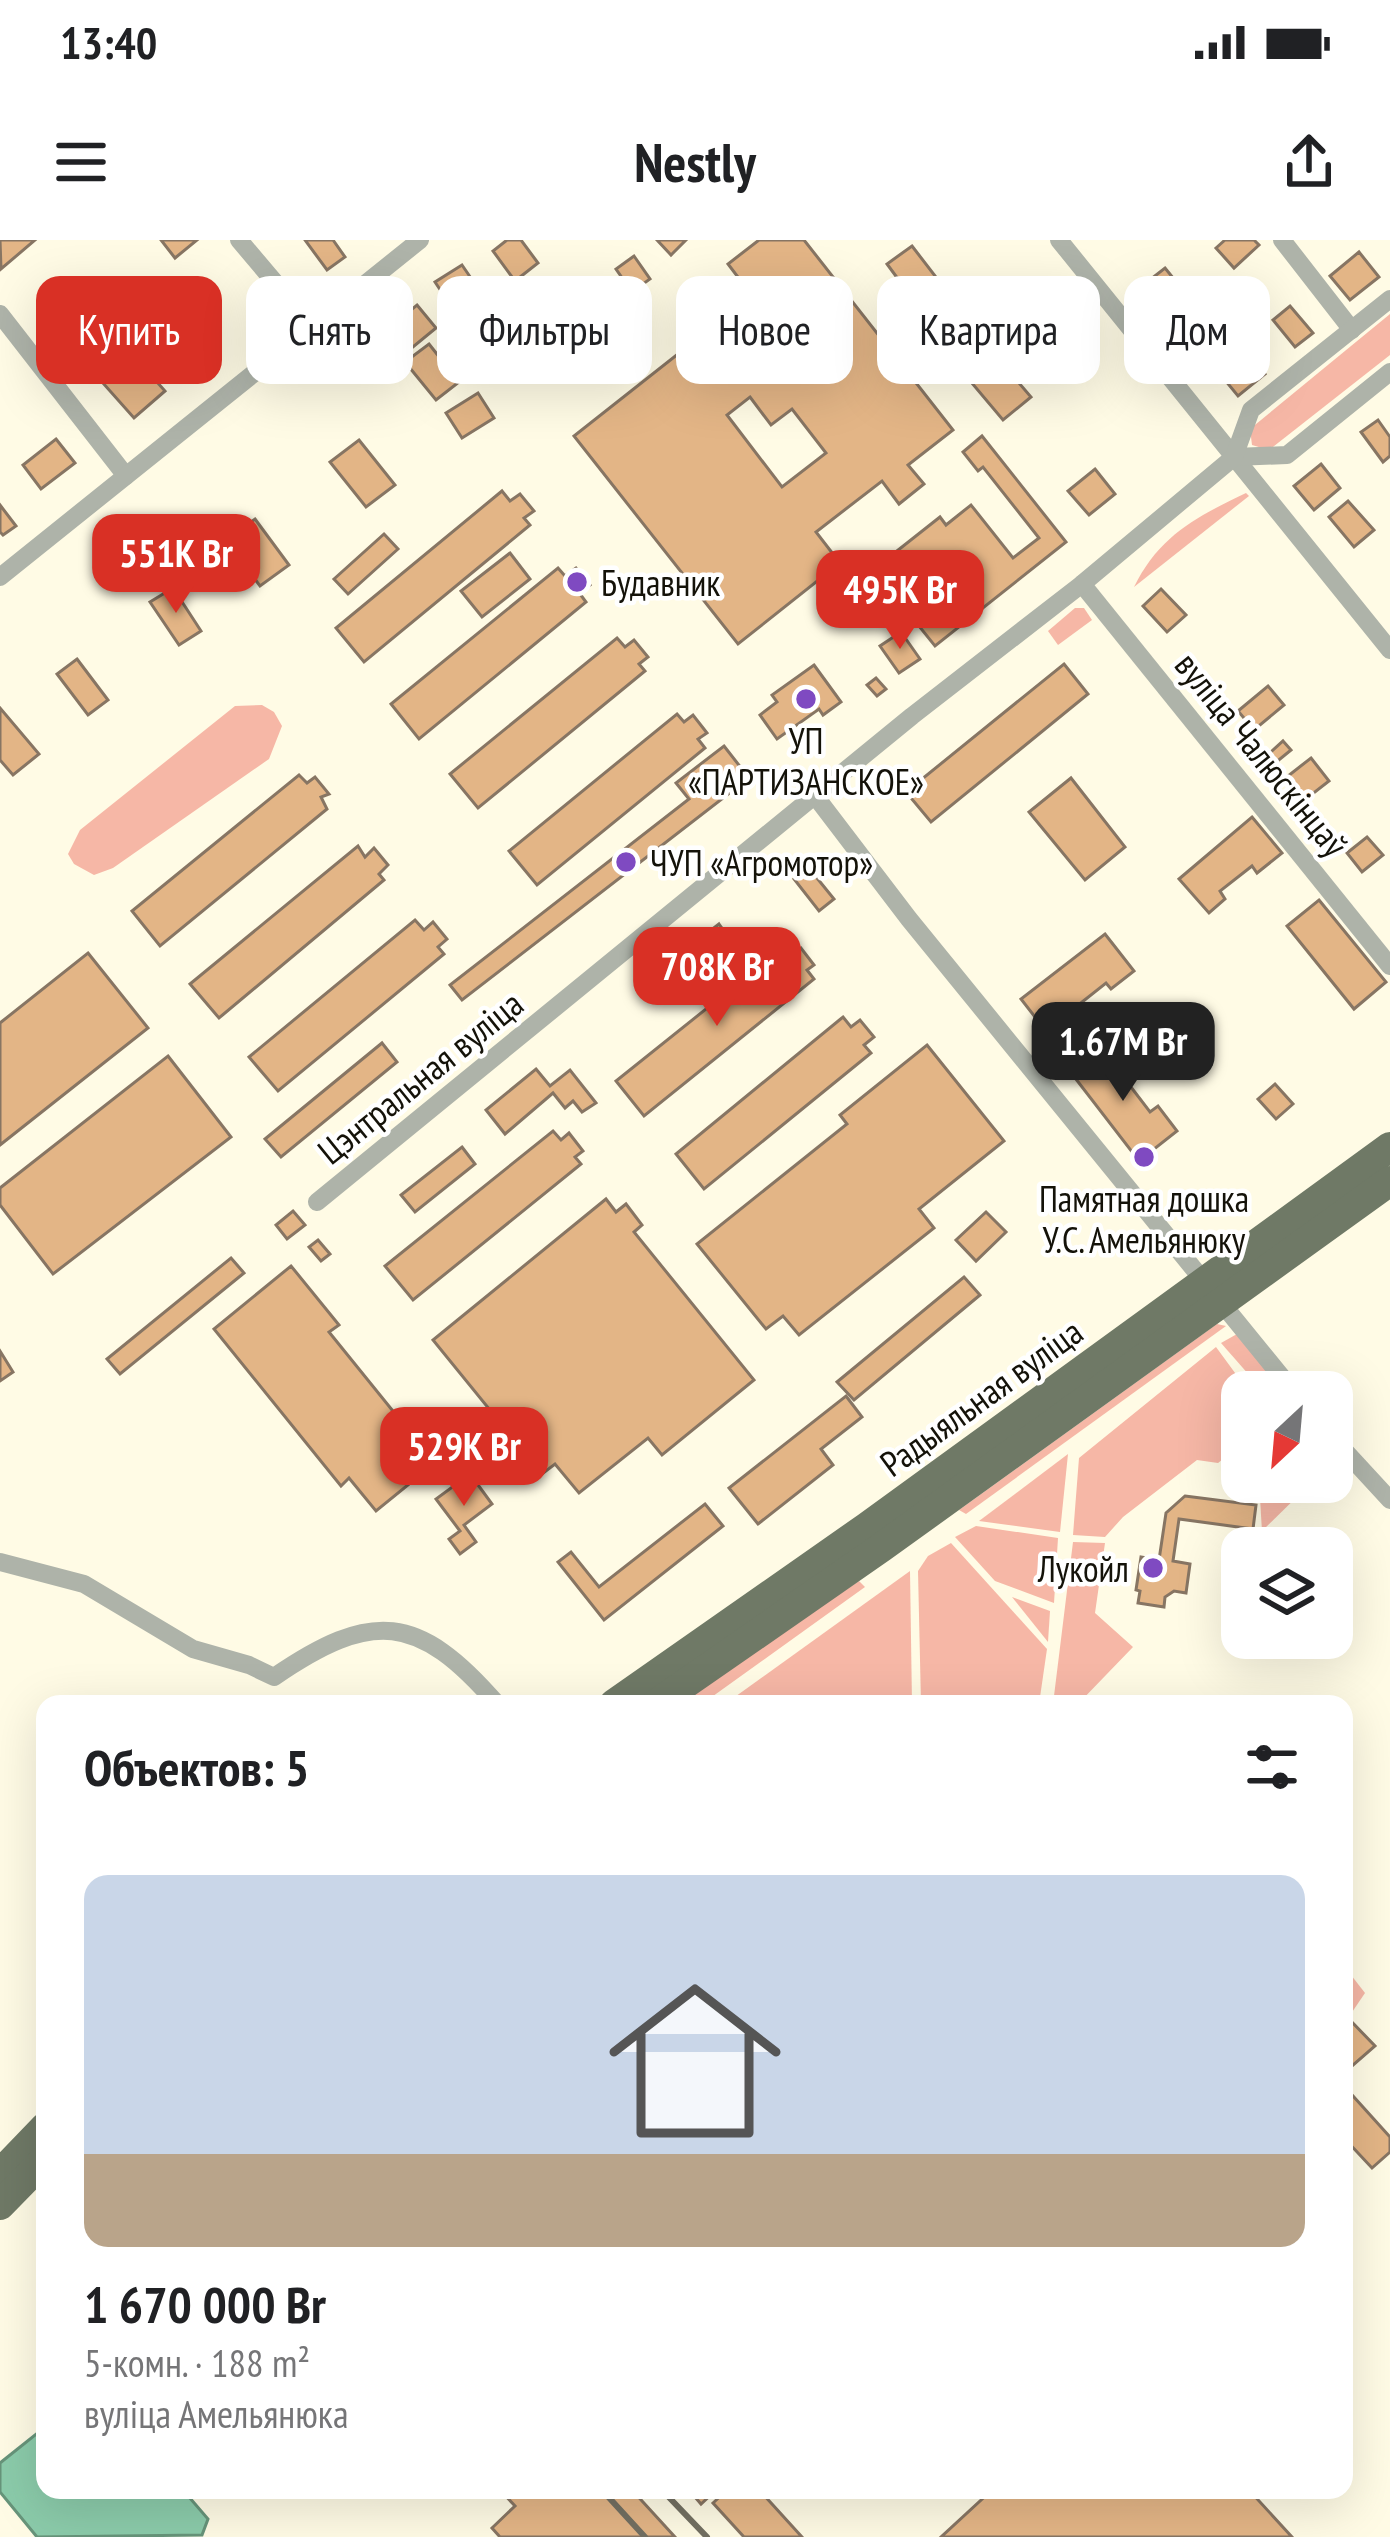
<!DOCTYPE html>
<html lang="ru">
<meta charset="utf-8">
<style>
:root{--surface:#fff;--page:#f2f2f2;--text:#202124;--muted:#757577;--line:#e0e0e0;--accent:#d93025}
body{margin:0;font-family:"PT Sans Narrow",sans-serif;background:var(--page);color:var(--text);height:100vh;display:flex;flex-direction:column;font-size:45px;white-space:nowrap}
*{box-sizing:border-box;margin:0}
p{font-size:39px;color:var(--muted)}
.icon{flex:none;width:66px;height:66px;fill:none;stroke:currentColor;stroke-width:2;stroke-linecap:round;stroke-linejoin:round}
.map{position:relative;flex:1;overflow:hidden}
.drawer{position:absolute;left:36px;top:1455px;width:1317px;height:804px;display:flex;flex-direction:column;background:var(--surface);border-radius:24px;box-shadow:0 12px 48px #0002}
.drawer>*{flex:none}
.banner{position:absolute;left:36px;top:36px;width:1320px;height:108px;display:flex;gap:24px}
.needle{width:78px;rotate:206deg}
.fabs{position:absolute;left:1221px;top:1131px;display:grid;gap:24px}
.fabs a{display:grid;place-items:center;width:132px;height:132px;border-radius:24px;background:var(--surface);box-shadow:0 12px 48px #0002;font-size:60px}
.price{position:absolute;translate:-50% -102px;padding:0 27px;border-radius:24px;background:var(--accent);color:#fff;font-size:39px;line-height:78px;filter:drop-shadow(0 3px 6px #0008)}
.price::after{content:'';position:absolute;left:50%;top:72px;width:36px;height:27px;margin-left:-18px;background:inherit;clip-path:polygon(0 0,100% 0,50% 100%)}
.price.current{background:#222;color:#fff}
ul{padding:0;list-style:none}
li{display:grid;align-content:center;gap:24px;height:636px;padding:0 48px}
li+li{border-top:3px solid var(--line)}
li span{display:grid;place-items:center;height:372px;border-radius:24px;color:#555}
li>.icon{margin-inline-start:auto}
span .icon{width:216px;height:216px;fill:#fffc;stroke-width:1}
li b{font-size:51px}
h2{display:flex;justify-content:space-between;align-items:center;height:144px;padding:0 48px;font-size:51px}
.pill{padding:0 42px;border-radius:24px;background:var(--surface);box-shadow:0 12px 48px #0002;font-size:42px;line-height:108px}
.pill.current{background:var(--accent);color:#fff}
.status{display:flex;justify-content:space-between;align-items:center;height:84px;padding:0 60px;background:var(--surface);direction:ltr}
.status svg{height:33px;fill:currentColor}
header{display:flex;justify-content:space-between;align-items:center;height:156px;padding:0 48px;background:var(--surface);font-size:54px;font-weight:600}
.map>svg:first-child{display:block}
.grass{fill:#f6b7a6}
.water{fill:#8bcbaa;stroke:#67947a;stroke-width:3}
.building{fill:#e3b586;stroke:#877563;stroke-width:3;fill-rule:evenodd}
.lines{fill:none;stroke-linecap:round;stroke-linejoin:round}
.minor{stroke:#aeb3a9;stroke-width:18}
.primary{stroke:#6f7966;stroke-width:30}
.rail{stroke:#737062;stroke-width:6}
.poi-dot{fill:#7f4ac1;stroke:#fff;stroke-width:4.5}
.labels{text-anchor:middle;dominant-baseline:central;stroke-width:9;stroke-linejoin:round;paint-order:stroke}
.poi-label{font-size:36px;fill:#141209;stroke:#fff;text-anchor:start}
.street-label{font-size:36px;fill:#141209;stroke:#fff}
</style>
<div class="status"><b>13:40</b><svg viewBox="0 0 49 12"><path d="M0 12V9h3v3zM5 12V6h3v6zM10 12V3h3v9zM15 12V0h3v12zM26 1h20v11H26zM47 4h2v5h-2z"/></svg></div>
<header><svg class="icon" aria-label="menu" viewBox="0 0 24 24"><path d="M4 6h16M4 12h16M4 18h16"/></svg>Nestly<svg class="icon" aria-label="share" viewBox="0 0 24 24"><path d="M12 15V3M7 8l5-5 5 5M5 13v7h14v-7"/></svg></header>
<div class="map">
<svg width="1390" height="2297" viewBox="0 0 1390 2297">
<rect width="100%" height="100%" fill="#fffbe5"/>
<g class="grass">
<path d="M1390 74V115L1269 210 1252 205 1250 189Z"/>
<path d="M1246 253 1249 256 1134 347C1159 296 1196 277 1246 253Z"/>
<path d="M1075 368H1084L1092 380 1058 405 1048 391Z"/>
<path d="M262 465 274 472 282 486 269 519 113 628 94 635 74 624 68 614 80 590 235 466Z"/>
<path d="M1217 1084 1226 1086 966 1274 959 1270Z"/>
<path d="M1237 1094 1284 1152H1264L1221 1103Z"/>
<path d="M1216 1107 1249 1152H1242V1204L1218 1223 1197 1220 1123 1277 1105 1297 1073 1295 1079 1218Z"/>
<path d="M1068 1214 1060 1292 979 1281Z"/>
<path d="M1268 1242H1312L1262 1291 1260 1258Z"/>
<path d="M976 1286 1058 1298 1054 1363 995 1341 955 1297Z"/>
<path d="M1073 1302 1105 1303 1095 1373 1133 1407 1078 1464H1053Z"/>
<path d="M951 1303 1047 1409 1039 1464H921L918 1331 928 1316Z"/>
<path d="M910 1331 912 1464H725Z"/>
<path d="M859 1341 865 1347 702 1464H672Z"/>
<path d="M1012 1357 1050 1371 1048 1402Z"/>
<path d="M1344 1726 1365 1753 1344 1784Z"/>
</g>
<path class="water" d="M45 2187V2250H183L208 2279 202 2295 37 2297 0 2252V2223Z"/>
<g class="building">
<path d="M0 0H35L1 29Z"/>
<path d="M161 0H197L175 18Z"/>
<path d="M305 0H333L345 17 327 30Z"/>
<path d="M507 0H521L538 23 515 41 493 11Z"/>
<path d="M657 0H686L671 15Z"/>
<path d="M759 0H804L953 190 908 225 924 244 899 264 882 241 816 292 840 323 738 404 574 196 716 84 704 70 732 48 742 60 750 53 728 24ZM750 157 771 185 792 169 826 213 782 247 727 175Z"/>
<path d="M1225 0H1254L1259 5 1234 28 1216 8Z"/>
<path d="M912 6 952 58 926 77 887 24Z"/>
<path d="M1359 12 1379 37 1350 60 1330 36Z"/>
<path d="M634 16 650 39 632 52 616 29Z"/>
<path d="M462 25 488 63 461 81 435 42Z"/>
<path d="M1165 28 1182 49 1159 67 1142 46Z"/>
<path d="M61 49 90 82 72 97 44 64Z"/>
<path d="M417 65 436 88 402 116 383 93Z"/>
<path d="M1290 66 1313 93 1295 107 1273 80Z"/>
<path d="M564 73 575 90 553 105 542 89Z"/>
<path d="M982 100 1031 157 1003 180 955 123Z"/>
<path d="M1238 102 1265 134 1238 156 1211 123Z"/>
<path d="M429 104 459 142 436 160 405 122Z"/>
<path d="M133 115 165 151 134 178 102 142Z"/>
<path d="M478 153 494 178 462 198 446 173Z"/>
<path d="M1378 180 1390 197V216L1383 222 1361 192Z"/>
<path d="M982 196 1066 302 935 406 915 381 904 390 888 370 899 361 892 352 906 341 888 318 940 277 946 285 971 265 1013 318 1039 298 983 227 978 231 963 212Z"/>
<path d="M56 199 75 223 41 249 23 225Z"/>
<path d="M359 200 395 245 366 267 330 222Z"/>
<path d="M1321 224 1340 248 1314 270 1294 246Z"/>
<path d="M1095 229 1115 254 1089 275 1068 251Z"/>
<path d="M502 251 510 261 520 254 534 271 524 278 530 285 364 422 336 388Z"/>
<path d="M1348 261 1374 290 1354 307 1329 277Z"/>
<path d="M0 265 16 286 3 295 0 292Z"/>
<path d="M255 279 289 325 260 346 226 300Z"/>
<path d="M384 294 398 309 348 354 334 339Z"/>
<path d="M510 313 530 339 482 377 461 351Z"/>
<path d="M558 328 565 336 576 328 590 345 580 354 586 362 419 499 391 464Z"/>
<path d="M173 348 201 391 179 405 150 362Z"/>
<path d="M1161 349 1186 375 1167 392 1143 366Z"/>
<path d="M901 392 920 419 899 433 880 406Z"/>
<path d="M617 398 625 407 634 400 648 417 639 424 645 431 478 568 450 534Z"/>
<path d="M77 419 108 460 88 475 57 434Z"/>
<path d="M1064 424 1088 454 931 582 906 552Z"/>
<path d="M814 425 841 462 823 475 819 469 777 499 760 475 777 462 772 455Z"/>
<path d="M876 438 886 449 877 456 867 445Z"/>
<path d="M1268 446 1284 465 1254 490 1238 471Z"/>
<path d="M0 468 39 514 13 535 0 520Z"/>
<path d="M677 474 684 482 693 475 707 493 698 499 705 508 537 645 509 611Z"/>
<path d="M1283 501 1291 510 1269 528 1262 520Z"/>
<path d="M724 506 749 538 462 760 450 745 689 559 676 543Z"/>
<path d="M1311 518 1329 541 1306 559 1288 536Z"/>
<path d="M299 535 307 543 315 537 329 554 321 557 327 569 160 706 132 671Z"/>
<path d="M1071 538 1125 607 1085 640 1029 572Z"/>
<path d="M1252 577 1282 613 1257 633 1252 626 1220 651 1225 659 1209 673 1179 639Z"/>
<path d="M1367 597 1383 615 1362 632 1347 613Z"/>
<path d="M358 606 365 617 374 608 388 625 379 634 384 640 219 778 190 744Z"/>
<path d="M808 627 834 659 819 671 794 639Z"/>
<path d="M1319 660 1386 742 1354 769 1287 686Z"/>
<path d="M415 680 424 690 433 682 447 699 438 707 444 714 278 851 249 817Z"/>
<path d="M719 684 729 698 712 711 721 722 688 748 669 723Z"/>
<path d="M1105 694 1134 731 1111 749 1106 743 1067 774 1071 778 1049 795 1021 759Z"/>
<path d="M786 705 793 714 801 708 814 725 807 730 814 739 644 876 616 841Z"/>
<path d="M88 713 148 788 0 905V783Z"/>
<path d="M843 777 851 787 860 780 874 797 864 805 871 813 704 949 676 914Z"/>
<path d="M382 803 397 822 281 917 265 899Z"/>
<path d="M1110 804 1129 828 1121 834 1150 872 1158 866 1177 891 1139 921 1072 834Z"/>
<path d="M927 805 1004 901 919 969 934 988 799 1095 783 1076 766 1089 697 1004 847 884 840 875Z"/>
<path d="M168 816 231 897 53 1034 0 965V948Z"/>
<path d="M536 829 550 846 570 830 596 863 582 872 573 861 565 868 553 853 505 894 486 870Z"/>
<path d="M1275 844 1293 864 1276 879 1258 859Z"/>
<path d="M553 891 561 900 569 893 583 911 575 917 581 924 413 1060 385 1026Z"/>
<path d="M462 907 475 924 415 972 401 955Z"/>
<path d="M606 959 616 972 626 964 642 985 634 992 754 1140 662 1215 648 1198 579 1253 555 1224 542 1234 433 1100Z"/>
<path d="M293 971 305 985 287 999 276 985Z"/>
<path d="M986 972 1006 992 976 1021 956 1000Z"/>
<path d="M318 1000 330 1014 321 1021 309 1007Z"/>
<path d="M231 1018 244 1033 120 1134 107 1119Z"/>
<path d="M291 1026 339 1085 329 1092 435 1223 376 1271 349 1238 341 1246 214 1089Z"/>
<path d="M964 1037 980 1055 854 1160 837 1142Z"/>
<path d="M0 1111 13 1132 0 1141Z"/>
<path d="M846 1156 862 1177 821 1209 833 1225 758 1284 729 1248Z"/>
<path d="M470 1234 492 1264 464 1285 476 1302 460 1314 449 1299 460 1291 436 1259Z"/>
<path d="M1185 1256 1256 1265 1253 1289 1179 1279 1173 1321 1190 1324 1186 1353 1174 1351 1165 1357 1164 1367 1138 1363 1140 1351 1136 1350 1141 1317 1159 1320 1166 1273Z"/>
<path d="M705 1264 723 1286 604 1380 558 1322 571 1312 599 1347Z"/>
<path d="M1349 1779 1375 1806 1344 1833V1784Z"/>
<path d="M1344 1846 1390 1897V1912L1372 1928 1344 1898Z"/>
<path d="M500 2250H632L675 2297H500L492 2288 515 2266Z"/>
<path d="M689 2250H716L701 2264Z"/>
<path d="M727 2250H764L762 2253 802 2297H744L713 2263Z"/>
<path d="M992 2250H1249L1292 2297H941Z"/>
</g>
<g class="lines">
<g class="minor">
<path d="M239 0 311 85"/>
<path d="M1059 0 1390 410"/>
<path d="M1282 0 1352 90"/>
<path d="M0 74 126 236"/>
<path d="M1234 217 1287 215 1390 132"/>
<path d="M0 337 420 0"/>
<path d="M1082 344 1390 726"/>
<path d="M816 557 909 679 1294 1152"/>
<path d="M317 962 912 476 1082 344 1234 217 1251 170 1390 59"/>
<path d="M1332 1197 1390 1260"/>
<path d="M0 1322 84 1344 193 1409 249 1425 274 1437C372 1370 418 1373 497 1464"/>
</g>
<g class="primary">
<path d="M614 1464 867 1287 1390 907"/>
<path d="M656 1464 882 1307 1390 941"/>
<path d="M0 1934 45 1887"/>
<path d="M0 1965 45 1919"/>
</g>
<g class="rail">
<path d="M602 2250 645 2297"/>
<path d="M662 2250 707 2297"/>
</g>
</g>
<g class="poi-dot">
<circle cx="577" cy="342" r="12"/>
<circle cx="806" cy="459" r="12"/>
<circle cx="626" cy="622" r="12"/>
<circle cx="1144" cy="917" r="12"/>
<circle cx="1153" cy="1328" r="12"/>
</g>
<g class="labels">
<g class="poi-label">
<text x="601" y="342">Будавник</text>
<text x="806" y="500" text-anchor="middle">УП<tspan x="806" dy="41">«ПАРТИЗАНСКОЕ»</tspan></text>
<text x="650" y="622">ЧУП «Агромотор»</text>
<text x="1144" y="958" text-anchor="middle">Памятная дошка<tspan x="1144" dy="41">У.С. Амельянюку</tspan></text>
<text x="1129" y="1328" text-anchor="end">Лукойл</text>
</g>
<g class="street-label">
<text transform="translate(1262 514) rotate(51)">вуліца Чалюскінцаў</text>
<text transform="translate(420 837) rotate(-39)">Цэнтральная вуліца</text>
<text transform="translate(981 1157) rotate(-36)">Радыяльная вуліца</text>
</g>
</g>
</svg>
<div class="fabs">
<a><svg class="needle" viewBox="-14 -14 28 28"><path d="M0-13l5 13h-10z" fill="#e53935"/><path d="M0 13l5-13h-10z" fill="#757577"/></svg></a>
<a><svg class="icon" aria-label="layers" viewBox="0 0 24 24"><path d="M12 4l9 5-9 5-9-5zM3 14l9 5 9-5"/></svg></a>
</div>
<b class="price" style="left:176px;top:376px">551K Br</b>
<b class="price" style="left:900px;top:412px">495K Br</b>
<b class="price" style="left:717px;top:789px">708K Br</b>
<b class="price current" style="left:1123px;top:864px">1.67M Br</b>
<b class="price" style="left:464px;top:1269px">529K Br</b>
<div class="banner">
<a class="pill current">Купить</a>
<a class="pill">Снять</a>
<a class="pill">Фильтры</a>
<a class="pill">Новое</a>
<a class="pill">Квартира</a>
<a class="pill">Дом</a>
</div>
<section class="drawer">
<h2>Объектов: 5<svg class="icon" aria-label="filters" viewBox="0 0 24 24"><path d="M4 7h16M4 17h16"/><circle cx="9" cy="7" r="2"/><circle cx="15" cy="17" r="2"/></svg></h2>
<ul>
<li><span style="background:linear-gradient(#c9d6e8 75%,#b9a48a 0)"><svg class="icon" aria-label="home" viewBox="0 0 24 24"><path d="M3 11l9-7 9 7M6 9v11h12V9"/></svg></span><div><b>1 670 000 Br</b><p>5-комн. · 188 m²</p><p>вуліца Амельянюка</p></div></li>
</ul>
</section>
</div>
